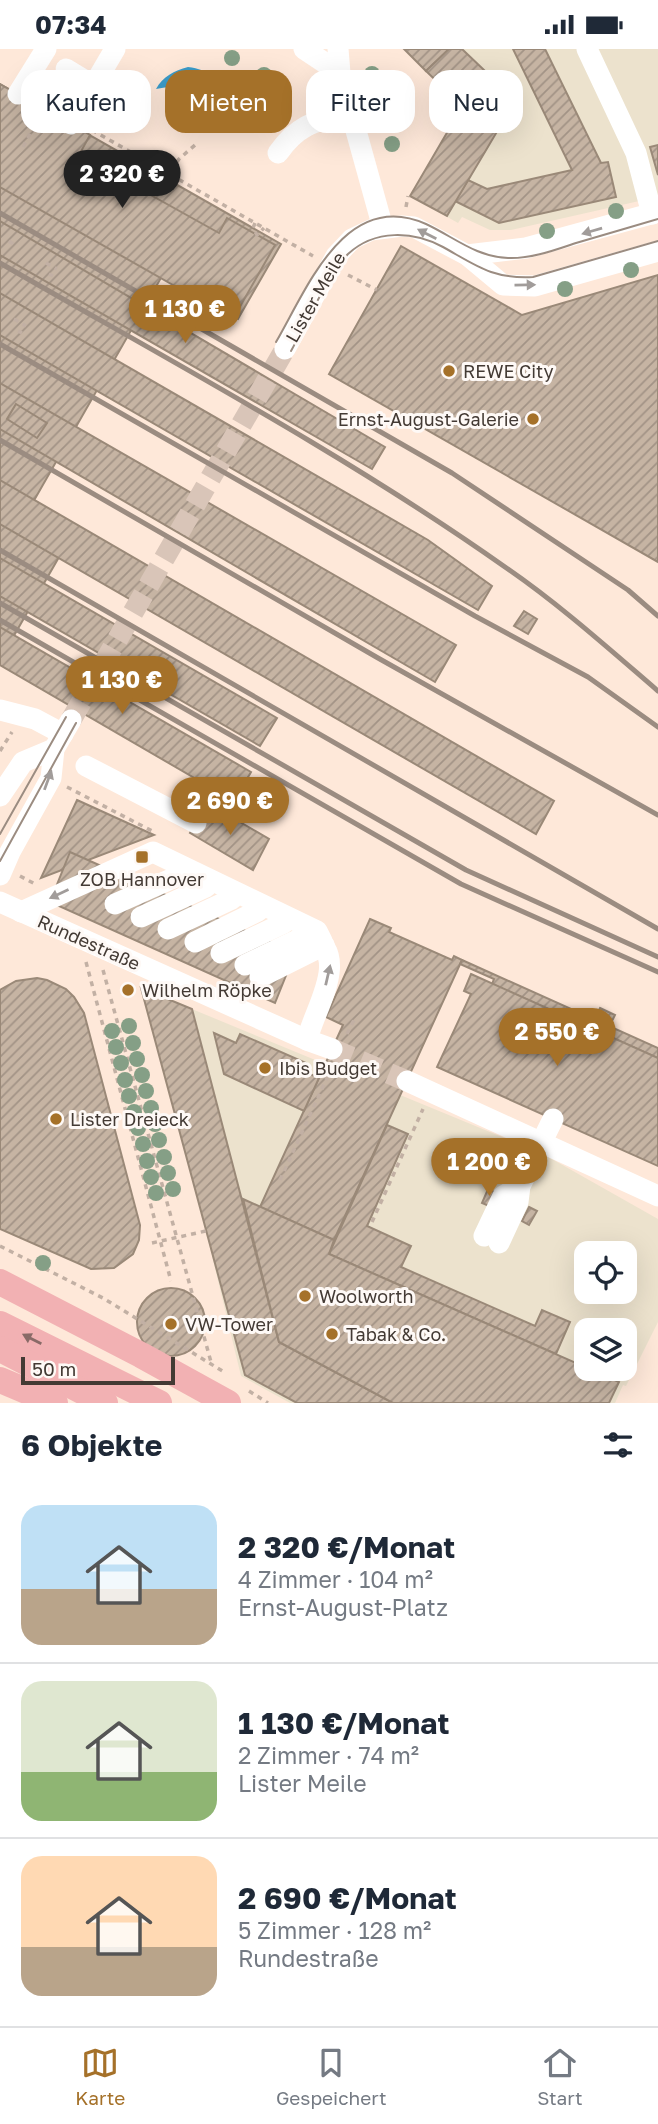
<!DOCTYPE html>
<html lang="de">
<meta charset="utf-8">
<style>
:root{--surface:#fff;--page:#f2f2f3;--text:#1f2937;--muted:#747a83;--line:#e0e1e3;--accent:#a57129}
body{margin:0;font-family:"Golos Text",sans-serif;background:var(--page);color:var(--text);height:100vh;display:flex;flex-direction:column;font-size:26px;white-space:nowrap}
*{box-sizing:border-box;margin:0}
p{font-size:23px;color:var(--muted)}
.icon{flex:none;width:38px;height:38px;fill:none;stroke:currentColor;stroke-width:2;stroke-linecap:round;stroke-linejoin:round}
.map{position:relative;height:1354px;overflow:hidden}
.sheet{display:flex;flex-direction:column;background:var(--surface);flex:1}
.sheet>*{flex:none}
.guide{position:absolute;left:21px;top:21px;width:616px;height:63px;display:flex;gap:14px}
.buttons{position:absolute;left:574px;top:1192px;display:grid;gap:14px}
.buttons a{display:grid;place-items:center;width:63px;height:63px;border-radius:14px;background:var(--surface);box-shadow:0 7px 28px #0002;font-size:35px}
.scale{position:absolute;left:21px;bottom:18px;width:154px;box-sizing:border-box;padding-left:7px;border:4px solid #433a34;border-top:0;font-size:19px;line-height:24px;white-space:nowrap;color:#433a34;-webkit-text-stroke:5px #fef9f6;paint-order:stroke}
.price{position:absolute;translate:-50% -60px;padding:0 16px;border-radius:24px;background:var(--accent);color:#fff;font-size:23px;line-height:46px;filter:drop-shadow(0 2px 4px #0008)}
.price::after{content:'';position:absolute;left:50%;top:42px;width:21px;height:16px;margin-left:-10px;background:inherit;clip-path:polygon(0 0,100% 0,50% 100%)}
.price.selected{background:#222;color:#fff}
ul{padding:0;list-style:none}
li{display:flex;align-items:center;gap:21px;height:175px;padding:0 21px}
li+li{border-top:2px solid var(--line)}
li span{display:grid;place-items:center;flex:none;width:196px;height:140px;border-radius:21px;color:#555}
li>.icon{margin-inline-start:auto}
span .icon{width:84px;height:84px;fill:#fffc;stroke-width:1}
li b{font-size:30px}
h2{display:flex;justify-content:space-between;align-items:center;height:84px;padding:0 21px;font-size:30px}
.chip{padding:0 24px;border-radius:21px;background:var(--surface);box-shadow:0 7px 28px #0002;font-size:24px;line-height:63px}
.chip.selected{background:var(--accent);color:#fff}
.status{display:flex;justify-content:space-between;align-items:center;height:49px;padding:0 35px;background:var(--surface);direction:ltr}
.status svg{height:19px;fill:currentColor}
.dock{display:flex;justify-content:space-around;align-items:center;height:98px;border-top:2px solid var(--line);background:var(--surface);font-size:19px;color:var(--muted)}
.dock a{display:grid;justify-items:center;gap:4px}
.dock .selected{color:var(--accent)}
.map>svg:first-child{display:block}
.commercial{fill:#ece2cd;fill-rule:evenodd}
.water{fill:#3b9cca}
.building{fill:url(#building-hatch);stroke:#9a8978;stroke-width:2;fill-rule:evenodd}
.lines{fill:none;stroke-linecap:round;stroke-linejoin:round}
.minor-tunnel{stroke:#d9c5b8;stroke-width:21;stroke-dasharray:21 10;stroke-linecap:butt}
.path{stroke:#c2b0a4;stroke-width:3.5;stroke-dasharray:5 5;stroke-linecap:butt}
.minor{stroke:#fff;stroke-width:21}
.major{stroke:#f2b1b3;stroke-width:26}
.tram{stroke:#9b8c81;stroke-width:2}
.rail{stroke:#9b8c81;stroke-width:5}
.tree{fill:#859f86}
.oneway{fill:#a19c9a}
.oneway2{fill:#896a67}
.poi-dot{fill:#a57129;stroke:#fef9f6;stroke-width:2.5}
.labels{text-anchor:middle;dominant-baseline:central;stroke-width:6;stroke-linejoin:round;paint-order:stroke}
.street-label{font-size:18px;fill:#433a34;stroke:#fef9f6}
.poi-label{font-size:18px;fill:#433a34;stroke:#fef9f6;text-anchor:start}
</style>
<div class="status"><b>07:34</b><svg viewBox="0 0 49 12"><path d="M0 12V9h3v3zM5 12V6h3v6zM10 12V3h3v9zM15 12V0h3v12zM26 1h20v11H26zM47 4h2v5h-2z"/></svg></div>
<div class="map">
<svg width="658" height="1354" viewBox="0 0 658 1354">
<defs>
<pattern id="building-hatch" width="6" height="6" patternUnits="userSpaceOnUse" patternTransform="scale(1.75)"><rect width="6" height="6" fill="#c6b4a3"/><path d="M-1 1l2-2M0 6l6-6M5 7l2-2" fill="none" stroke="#a29386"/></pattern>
</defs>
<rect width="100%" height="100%" fill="#fee8d9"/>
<g class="commercial">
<path d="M404 0H658V163L648 150 511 181H490L462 168 458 174 410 147 455 70 453 48Z"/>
<path d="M141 939 543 1105 658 1170V1273L626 1337 623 1336 615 1354H290L241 1327 206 1182ZM586 1204H625V1242H586ZM586 1281H625V1320H586Z"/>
</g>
<path class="water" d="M188 18C209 21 220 28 229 47 205 36 182 35 156 40 163 27 174 22 188 18Z"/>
<g class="building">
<path d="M404 0H449L426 22Z"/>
<path d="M449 0H462L505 41 453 48 426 22Z"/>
<path d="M513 0H545L601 114 608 113 616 148 499 174 455 152 468 131 487 140 572 121Z"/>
<path d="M0 35 281 195 238 270 162 227 16 483 59 508 0 611ZM19 84 38 95 27 114 8 104Z"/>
<path d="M0 35 90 86 79 106 219 184 227 169 275 196 233 270 0 138Z"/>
<path d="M505 41 508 64 455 70 453 48Z"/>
<path d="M508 64 447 167 410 147 455 70Z"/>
<path d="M658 96V126L650 98Z"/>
<path d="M0 172 385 398 372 420 0 206Z"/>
<path d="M401 197 522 266 658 226V513L329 325Z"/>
<path d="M0 244 428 491 492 537 478 561 0 286Z"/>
<path d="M0 334 456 596 435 633 0 380Z"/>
<path d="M16 355 47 374 37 389 7 370Z"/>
<path d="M0 431 554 752 536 785 0 475Z"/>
<path d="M0 509 277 669 260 697 0 547Z"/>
<path d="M524 562 537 570 528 585 514 577Z"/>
<path d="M0 578 251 723 234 752 0 616Z"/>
<path d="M77 751 154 786 41 829Z"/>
<path d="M211 756 269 790 253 821 190 784 202 762 205 766Z"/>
<path d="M70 803 295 904 275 954 50 853Z"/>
<path d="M370 870 391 879 389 883 452 911 454 907 462 911 334 1191 260 1158 343 976 326 968Z"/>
<path d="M462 911 658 999V1009L492 935 494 930 460 915Z"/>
<path d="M471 925 658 1009V1117L437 1018 471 945 464 942Z"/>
<path d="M37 929 47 931 66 940 74 948 84 964 140 1176 139 1191 133 1205 114 1219 91 1220 0 1180V941L16 932Z"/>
<path d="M141 939 192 960 279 1293 393 1354H297L245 1326Z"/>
<path d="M600 959 615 966 611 974 596 967Z"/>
<path d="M214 984 236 994 240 985 306 1014 303 1022 319 1029 304 1062 224 1025Z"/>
<path d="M387 1076 408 1085 367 1177 411 1197 401 1218 535 1277 542 1261 570 1273 556 1305 329 1205Z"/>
<path d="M488 1140 496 1144 489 1157 482 1154Z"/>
<path d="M243 1150 334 1191 329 1205 619 1333 609 1354H393L279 1293Z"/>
<path d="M529 1158 537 1162 529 1176 522 1172Z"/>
<circle cx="171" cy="1273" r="34"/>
</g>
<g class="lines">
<g class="minor-tunnel">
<path d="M71 671 285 300"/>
<path d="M332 1000 407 1032"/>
</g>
<g class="path">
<path d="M24 73 41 82"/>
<path d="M92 81 313 207"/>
<path d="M23 98 32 81"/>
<path d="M166 130 179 110 195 96"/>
<path d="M406 158 408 147"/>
<path d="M255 174 253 179 257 186 264 179"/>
<path d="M9 192 13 195"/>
<path d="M46 214 57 220"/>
<path d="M49 225 53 227"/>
<path d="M348 226 377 241"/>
<path d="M14 270 26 277"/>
<path d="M18 282 22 284"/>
<path d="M0 702 12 683"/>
<path d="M67 738 154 783"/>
<path d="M20 827 35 835"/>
<path d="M86 913 171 1232"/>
<path d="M103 921 211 1313"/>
<path d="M347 985 354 971"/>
<path d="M280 1131 332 1018"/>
<path d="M372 1173 423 1060"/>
<path d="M152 1194 206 1182"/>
<path d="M0 1197 103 1249 224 1323"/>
<path d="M249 1342 268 1354"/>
</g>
<g class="minor">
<path d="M304 0 340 24"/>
<path d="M338 0 340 24 383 179"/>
<path d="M587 0 636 104 652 165"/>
<path d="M66 20 94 37"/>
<path d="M18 45 46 0"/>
<path d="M71 75 115 0"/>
<path d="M278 104C299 74 317 72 351 63"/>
<path d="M467 206 526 199 658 163"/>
<path d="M285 300 336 207 352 190 371 181 402 177 414 178 467 206 503 236 535 237 658 202"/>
<path d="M0 661 35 670 63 685"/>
<path d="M86 717 196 774"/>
<path d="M0 747 23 713 54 700"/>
<path d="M0 826 10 803 51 729 54 700 71 671"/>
<path d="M0 853 307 991 332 1000"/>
<path d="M115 855 180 826"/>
<path d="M21 863 153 803 317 882 322 892"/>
<path d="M141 868 206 838"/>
<path d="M168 880 232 850"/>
<path d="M195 893 258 862"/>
<path d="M221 904 284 874"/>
<path d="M245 916 310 885"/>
<path d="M260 928 324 896"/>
<path d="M307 991C315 958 351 908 311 886"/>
<path d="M407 1032 658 1147"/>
<path d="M484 1187 503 1147 520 1137"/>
<path d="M499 1194 518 1153 520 1137 553 1070"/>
</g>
<g class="major">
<path d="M0 1233 141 1306 228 1354"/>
<path d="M0 1275 159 1354"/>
<path d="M0 1300 105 1354"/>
<path d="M0 1331 55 1354"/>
</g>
<g class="tram">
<path d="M276 293C307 240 345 139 426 175 454 188 476 208 508 209 531 210 555 201 576 194 603 186 631 178 658 170"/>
<path d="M291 302C305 277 329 224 348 205 375 180 413 182 443 198 477 217 492 230 533 228L658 192"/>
<path d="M0 785 66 668"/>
<path d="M0 812 76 674"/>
</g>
<g class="rail">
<path d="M0 164 452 424 628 541 658 567"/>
<path d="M0 214C170 312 345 405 505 518 559 555 608 599 658 642"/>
<path d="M0 295 475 567 588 628 658 678"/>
<path d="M0 391 378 609 658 766"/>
<path d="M0 501 658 880"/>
<path d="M0 554 466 821 658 908"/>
<path d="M0 571 461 835 658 923"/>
</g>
</g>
<g class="tree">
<circle cx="232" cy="9" r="8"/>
<circle cx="372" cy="25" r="8"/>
<circle cx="264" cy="26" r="8"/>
<circle cx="386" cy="70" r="8"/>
<circle cx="392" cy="95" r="8"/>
<circle cx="616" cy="162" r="8"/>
<circle cx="547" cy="182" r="8"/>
<circle cx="631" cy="221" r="8"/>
<circle cx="565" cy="240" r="8"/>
<circle cx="129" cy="977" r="8"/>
<circle cx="112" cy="982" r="8"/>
<circle cx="133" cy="994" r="8"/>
<circle cx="116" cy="998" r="8"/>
<circle cx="137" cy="1010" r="8"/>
<circle cx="121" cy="1014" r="8"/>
<circle cx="142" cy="1026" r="8"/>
<circle cx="125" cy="1031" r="8"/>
<circle cx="146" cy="1042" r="8"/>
<circle cx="129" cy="1047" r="8"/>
<circle cx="151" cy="1059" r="8"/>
<circle cx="134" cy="1063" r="8"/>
<circle cx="155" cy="1075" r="8"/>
<circle cx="138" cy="1079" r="8"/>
<circle cx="159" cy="1091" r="8"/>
<circle cx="143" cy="1095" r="8"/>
<circle cx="164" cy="1108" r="8"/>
<circle cx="147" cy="1112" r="8"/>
<circle cx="168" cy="1124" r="8"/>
<circle cx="151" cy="1128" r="8"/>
<circle cx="173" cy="1140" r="8"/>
<circle cx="156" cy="1144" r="8"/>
<circle cx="43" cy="1214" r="8"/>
</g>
<defs><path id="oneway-solid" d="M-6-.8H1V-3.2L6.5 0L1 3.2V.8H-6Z" transform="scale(1.75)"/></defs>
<g class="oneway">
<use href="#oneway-solid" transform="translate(592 182) rotate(164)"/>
<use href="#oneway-solid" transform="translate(427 185) rotate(-153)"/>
<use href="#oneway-solid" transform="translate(525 236) rotate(-1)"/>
<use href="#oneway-solid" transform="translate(48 731) rotate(-70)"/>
<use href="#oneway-solid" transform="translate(59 845) rotate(155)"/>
<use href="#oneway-solid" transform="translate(328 926) rotate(-77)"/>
</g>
<use class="oneway2" href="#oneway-solid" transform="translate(32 1290) rotate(-153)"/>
<g class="poi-dot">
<circle cx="449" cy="322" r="7"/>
<circle cx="533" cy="370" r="7"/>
<rect x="135" y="801" width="14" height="14" rx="3.5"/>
<circle cx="128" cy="941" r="7"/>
<circle cx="265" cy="1019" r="7"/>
<circle cx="56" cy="1070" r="7"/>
<circle cx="305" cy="1247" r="7"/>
<circle cx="171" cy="1275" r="7"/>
<circle cx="332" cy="1285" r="7"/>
</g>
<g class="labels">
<g class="street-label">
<text transform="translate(315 248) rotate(-60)">Lister Meile</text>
<text transform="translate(89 893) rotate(24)">Rundestraße</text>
</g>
<g class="poi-label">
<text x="463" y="322">REWE City</text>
<text x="519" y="370" text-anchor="end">Ernst-August-Galerie</text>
<text x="142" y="830" text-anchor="middle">ZOB Hannover</text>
<text x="142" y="941">Wilhelm Röpke</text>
<text x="279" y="1019">Ibis Budget</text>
<text x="70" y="1070">Lister Dreieck</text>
<text x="319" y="1247">Woolworth</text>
<text x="185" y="1275">VW-Tower</text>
<text x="346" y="1285">Tabak &amp; Co.</text>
</g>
</g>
</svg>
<div class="buttons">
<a><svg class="icon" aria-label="locate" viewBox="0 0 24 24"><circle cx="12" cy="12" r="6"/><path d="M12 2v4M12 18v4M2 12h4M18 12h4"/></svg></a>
<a><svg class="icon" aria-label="layers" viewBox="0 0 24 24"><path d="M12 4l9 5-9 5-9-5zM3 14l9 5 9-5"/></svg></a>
</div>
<div class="scale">50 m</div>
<b class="price selected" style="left:122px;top:161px">2 320 €</b>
<b class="price" style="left:185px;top:296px">1 130 €</b>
<b class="price" style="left:122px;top:667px">1 130 €</b>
<b class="price" style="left:230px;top:788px">2 690 €</b>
<b class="price" style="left:557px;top:1019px">2 550 €</b>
<b class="price" style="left:489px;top:1149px">1 200 €</b>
<div class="guide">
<a class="chip">Kaufen</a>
<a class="chip selected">Mieten</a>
<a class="chip">Filter</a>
<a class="chip">Neu</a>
</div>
</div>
<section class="sheet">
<h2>6 Objekte<svg class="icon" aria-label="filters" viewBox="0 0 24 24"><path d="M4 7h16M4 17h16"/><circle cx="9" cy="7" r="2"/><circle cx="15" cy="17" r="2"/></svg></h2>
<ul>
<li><span style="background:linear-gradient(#bfe0f5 60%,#b9a48a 0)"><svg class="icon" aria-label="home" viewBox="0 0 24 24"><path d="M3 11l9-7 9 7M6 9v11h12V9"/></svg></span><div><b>2 320 €/Monat</b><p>4 Zimmer · 104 m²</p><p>Ernst-August-Platz</p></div></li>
<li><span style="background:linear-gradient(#dfe7d0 65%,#8fb573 0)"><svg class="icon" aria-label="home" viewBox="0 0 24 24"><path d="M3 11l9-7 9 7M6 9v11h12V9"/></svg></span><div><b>1 130 €/Monat</b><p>2 Zimmer · 74 m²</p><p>Lister Meile</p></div></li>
<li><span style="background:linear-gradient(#ffd9b3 65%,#b9a48a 0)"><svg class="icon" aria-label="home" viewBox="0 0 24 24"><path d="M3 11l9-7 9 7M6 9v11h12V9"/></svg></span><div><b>2 690 €/Monat</b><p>5 Zimmer · 128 m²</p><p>Rundestraße</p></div></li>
</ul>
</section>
<nav class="dock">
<a class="selected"><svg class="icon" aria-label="map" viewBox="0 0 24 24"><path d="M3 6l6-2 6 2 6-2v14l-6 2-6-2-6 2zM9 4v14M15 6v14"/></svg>Karte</a>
<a><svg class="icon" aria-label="saved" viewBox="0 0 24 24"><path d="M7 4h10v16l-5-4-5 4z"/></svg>Gespeichert</a>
<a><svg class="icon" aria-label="home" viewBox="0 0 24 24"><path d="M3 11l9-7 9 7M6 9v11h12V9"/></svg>Start</a>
</nav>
